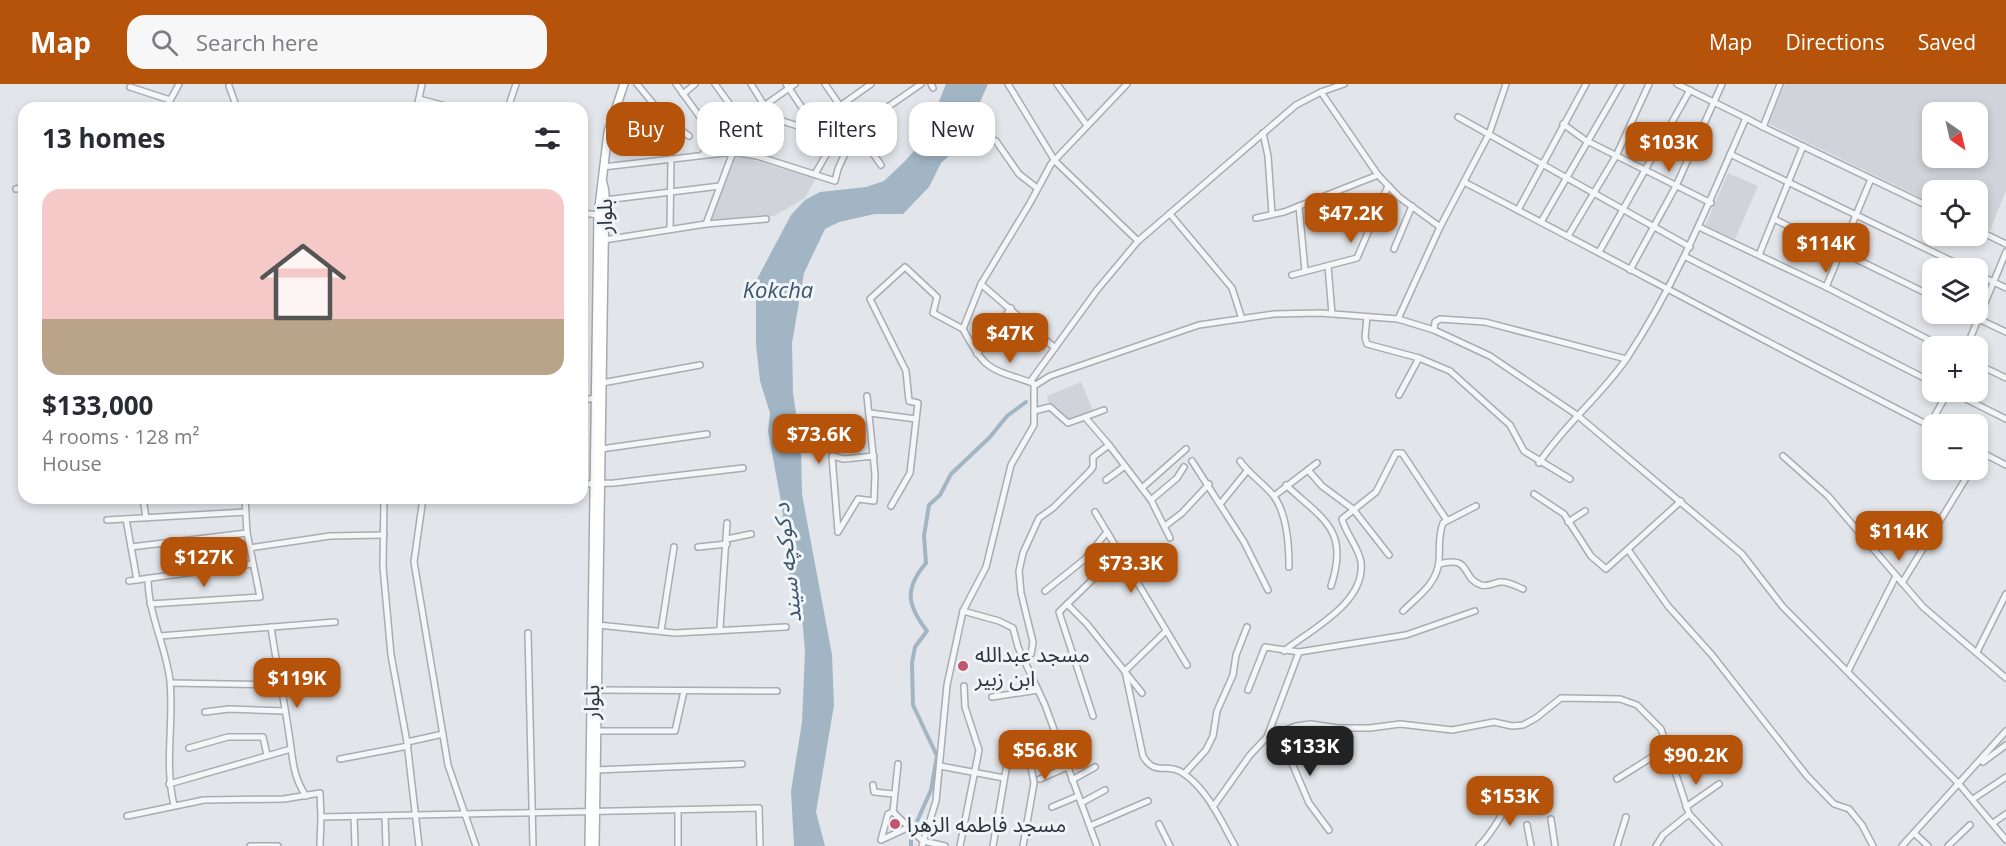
<!DOCTYPE html>
<meta charset="utf-8">
<style>
:root{--surface:#fff;--page:#f7f7f7;--text:#2b2b33;--muted:#7c7c81;--line:#e1e1e2;--accent:#b45309}
body{margin:0;font-family:"Open Sans","Noto Sans Arabic",sans-serif;background:var(--page);color:var(--text);height:100vh;display:flex;flex-direction:column;font-size:22px;white-space:nowrap}
*{box-sizing:border-box;margin:0}
p{font-size:20px;color:var(--muted)}
.icon{flex:none;width:33px;height:33px;fill:none;stroke:currentColor;stroke-width:2;stroke-linecap:round;stroke-linejoin:round}
.map{position:relative;flex:1;overflow:hidden}
.panel{position:absolute;left:18px;top:18px;width:570px;height:402px;display:flex;flex-direction:column;background:var(--surface);border-radius:18px;box-shadow:0 3px 9px #0003}
.panel>*{flex:none}
.banner{position:absolute;left:606px;top:18px;width:570px;height:54px;display:flex;gap:12px}
.needle{width:39px;rotate:146deg}
.fabs{position:absolute;left:1922px;top:18px;display:grid;gap:12px}
.fabs a{display:grid;place-items:center;width:66px;height:66px;border-radius:12px;background:var(--surface);box-shadow:0 3px 9px #0003;font-size:30px}
.price{position:absolute;translate:-50% -51px;padding:0 14px;border-radius:12px;background:var(--accent);color:#fff;font-size:20px;line-height:39px;filter:drop-shadow(0 2px 3px #0008)}
.price::after{content:'';position:absolute;left:50%;top:36px;width:18px;height:14px;margin-left:-9px;background:inherit;clip-path:polygon(0 0,100% 0,50% 100%)}
.price.active{background:#222;color:#fff}
ul{padding:0;list-style:none}
li{display:grid;align-content:center;gap:12px;height:318px;padding:0 24px}
li+li{border-top:2px solid var(--line)}
li span{display:grid;place-items:center;height:186px;border-radius:18px;color:#555}
li>.icon{margin-inline-start:auto}
span .icon{width:108px;height:108px;fill:#fffc;stroke-width:1}
li b{font-size:26px}
h2{display:flex;justify-content:space-between;align-items:center;height:72px;padding:0 24px;font-size:26px}
.pill{padding:0 21px;border-radius:18px;background:var(--surface);box-shadow:0 3px 9px #0003;font-size:21px;line-height:54px}
.pill.active{background:var(--accent);color:#fff}
header{display:flex;align-items:center;gap:36px;box-sizing:border-box;height:84px;padding:0 30px;background:var(--accent);color:#fff}
header strong{font-size:28px}
nav{display:flex;gap:33px;margin-inline-start:auto;font-size:21px}
.search{width:420px;height:54px;background:var(--page);display:flex;align-items:center;gap:15px;box-sizing:border-box;padding:0 21px;border-radius:18px;color:var(--muted);font-size:22px}
.map>svg:first-child{display:block}
.built{fill:#d0d4da;fill-rule:evenodd}
.water{fill:#a1b5c5}
.lines{fill:none;stroke-linecap:round;stroke-linejoin:round}
.canal{stroke:#a1b5c5;stroke-width:4}
.minor-casing{stroke:#a8acb3;stroke-width:8}
.major-casing{stroke:#a2abb3;stroke-width:10}
.minor{stroke:#f4f6f7;stroke-width:5}
.major{stroke:#fff;stroke-width:7}
.poi-dot{fill:#c0556e;stroke:#f1f4f6;stroke-width:2}
.labels{text-anchor:middle;dominant-baseline:central;stroke-width:6;stroke-linejoin:round;paint-order:stroke}
.street-label{font-size:21px;fill:#2c343f;stroke:#f1f4f6}
.poi-label{font-size:21px;fill:#2c343f;stroke:#f1f4f6;text-anchor:start}
.water-label{font-size:22px;font-style:italic;fill:#3a566e;stroke:#f1f4f6}
</style>
<header>
<strong>Map</strong>
<div class="search"><svg class="icon" aria-label="search" viewBox="0 0 24 24"><circle cx="10" cy="10" r="6"/><path d="M15 15l6 6"/></svg>Search here</div>
<nav><a>Map</a><a>Directions</a><a>Saved</a></nav>
</header>
<div class="map">
<svg width="2006" height="762" viewBox="0 0 2006 762">
<rect width="100%" height="100%" fill="#e2e5e9"/>
<g class="built">
<path d="M1785 0H2006V106L1990 147 1977 141V106H1932V119L1769 40ZM1932 28H1977V74H1932Z"/>
<path d="M735 71 816 94 805 114 774 132 709 138Z"/>
<path d="M1728 89 1758 102 1735 155 1705 142Z"/>
<path d="M1081 298 1093 326 1065 337 1050 323 1047 312Z"/>
</g>
<path class="water" d="M946 0H988L977 25 950 71 941 79 929 103 903 130H875L839 138 825 145 804 189 792 259 793 309 801 363 802 410 832 571 834 621 816 728 825 762H794L791 707 802 638 805 568 803 543 798 516 791 505 782 423 768 347 770 329 760 297 756 260V197L791 131 805 116 820 108 866 103 884 97 904 78 923 57Z"/>
<g class="lines">
<path class="canal" d="M911 762V751L931 706 937 672 913 621 912 579 915 563 927 547C906 520 905 504 926 479L924 452 929 421 940 411 951 390 990 353 1007 332 1026 318"/>
<g class="minor-casing">
<g id="minor">
<path d="M637 0 666 35 689 52"/>
<path d="M676 0 713 51 703 70"/>
<path d="M715 0 742 37"/>
<path d="M751 0 764 21"/>
<path d="M825 0 881 81"/>
<path d="M931 0 933 4"/>
<path d="M1008 0 1055 77 1138 157"/>
<path d="M1057 0 1086 40"/>
<path d="M1677 0 1746 34"/>
<path d="M229 2 237 24"/>
<path d="M130 3 170 16"/>
<path d="M1321 8 1378 91 1399 113 1440 143"/>
<path d="M683 10 695 0"/>
<path d="M419 15 453 24"/>
<path d="M840 22 871 0"/>
<path d="M166 24 179 0"/>
<path d="M417 24 422 0"/>
<path d="M508 24 516 0"/>
<path d="M755 28 804 44 809 34 786 0"/>
<path d="M1458 33 1690 163"/>
<path d="M1563 40 1585 56 1711 119"/>
<path d="M1763 43 1932 124"/>
<path d="M608 48 657 52"/>
<path d="M1263 49 1268 72 1272 130"/>
<path d="M721 52 795 0"/>
<path d="M996 57 1019 90 1037 104"/>
<path d="M1730 70 1966 184"/>
<path d="M603 83 733 68 757 72 835 97 838 85 856 45 921 0"/>
<path d="M815 90 848 33"/>
<path d="M1464 98C1620 179 1775 263 1932 343"/>
<path d="M16 105 24 103"/>
<path d="M605 116 720 102"/>
<path d="M1299 122 1305 187"/>
<path d="M1518 126 1586 0"/>
<path d="M582 129 598 131"/>
<path d="M1170 130 1232 204 1242 235"/>
<path d="M1256 134 1284 128 1378 91"/>
<path d="M1774 135 1932 212"/>
<path d="M1541 138 1621 0"/>
<path d="M706 140 733 68"/>
<path d="M1699 143 1826 203 1941 262"/>
<path d="M670 145 671 75"/>
<path d="M1977 146 2006 160"/>
<path d="M1568 152 1616 72 1649 0"/>
<path d="M604 156 706 140 766 135"/>
<path d="M1394 165 1412 122"/>
<path d="M1599 168 1690 6"/>
<path d="M1759 171 1803 62"/>
<path d="M1686 173 1932 298"/>
<path d="M1328 182 1332 230"/>
<path d="M1630 186 1676 102 1722 0"/>
<path d="M1977 190 2006 204"/>
<path d="M1292 191 1357 174 1388 102"/>
<path d="M981 200 1055 264"/>
<path d="M1826 203 1871 95"/>
<path d="M1968 230 2006 248"/>
<path d="M1367 233 1365 253 1367 260 1419 274 1450 287 1510 341 1524 367 1570 395"/>
<path d="M1398 235 1440 143 1489 50 1506 0"/>
<path d="M1434 246 1435 238 1440 235 1485 238 1626 275"/>
<path d="M1967 262 2006 168"/>
<path d="M977 270 1011 224"/>
<path d="M1977 280 2006 294"/>
<path d="M1030 298 1097 206 1138 157 1296 21 1321 8 1344 0"/>
<path d="M602 299 700 281"/>
<path d="M1033 299C989 284 986 288 963 245L981 200 1030 119 1051 80 1127 0"/>
<path d="M1952 308 2006 335"/>
<path d="M1399 311 1419 274"/>
<path d="M582 316 596 314"/>
<path d="M870 329 916 335"/>
<path d="M1085 333 1104 326"/>
<path d="M1929 342 1948 308"/>
<path d="M1109 361 1151 416 1170 454"/>
<path d="M601 365 707 350"/>
<path d="M1977 366 2006 381"/>
<path d="M1783 372 1828 412 1923 523 2006 594"/>
<path d="M1192 377 1244 458 1268 506"/>
<path d="M1240 377C1249 390 1262 398 1273 411 1287 429 1289 460 1289 483"/>
<path d="M1539 379C1564 341 1601 312 1627 274 1677 198 1710 116 1746 34L1763 43 1780 0"/>
<path d="M1308 386 1322 402 1353 425 1389 471"/>
<path d="M1106 396 1125 382"/>
<path d="M582 400 614 399 743 384"/>
<path d="M1286 401C1322 435 1350 445 1331 502"/>
<path d="M1142 404 1186 365"/>
<path d="M1534 410 1564 430 1591 472 1606 485 1681 417"/>
<path d="M1274 412 1317 379"/>
<path d="M143 414 146 434"/>
<path d="M384 414 383 483 391 571 407 658 419 762"/>
<path d="M423 414 414 478 448 681 476 762"/>
<path d="M462 416 472 414"/>
<path d="M1151 416 1177 394 1184 383"/>
<path d="M1221 419 1247 387"/>
<path d="M891 422 910 389 918 319 909 317 906 287 870 215 905 183 937 213 933 229 963 245"/>
<path d="M1095 428 1187 581"/>
<path d="M126 435 137 496"/>
<path d="M107 436 246 428"/>
<path d="M1568 438 1585 427"/>
<path d="M1165 442 1182 429 1209 400"/>
<path d="M838 447 832 372 844 375 874 372"/>
<path d="M838 448 858 415 874 417 875 390 867 312"/>
<path d="M727 455 751 450"/>
<path d="M131 463 247 449"/>
<path d="M698 463 727 460"/>
<path d="M249 464 330 452 384 451"/>
<path d="M1629 467 1668 522 1712 571 1807 692 1834 720 1849 725 1862 741 1873 762"/>
<path d="M1439 480C1473 471 1460 494 1481 501 1488 503 1493 499 1500 498 1508 497 1516 502 1523 505"/>
<path d="M148 494C148 531 166 562 170 597 174 639 164 680 174 721"/>
<path d="M129 497 252 480"/>
<path d="M1902 499 1971 386"/>
<path d="M1045 507 1085 475 1107 448"/>
<path d="M150 520 260 513 247 449 245 414"/>
<path d="M1067 520 1087 540 1142 609"/>
<path d="M963 527 999 537 1013 544 1018 563 1045 621 1097 762"/>
<path d="M1403 527C1418 512 1437 500 1439 477 1440 463 1438 452 1443 439L1476 422"/>
<path d="M598 541 675 549 786 543"/>
<path d="M271 543C276 579 284 614 289 650 293 674 292 691 306 712"/>
<path d="M720 544 727 439"/>
<path d="M661 547 674 463"/>
<path d="M1166 547 1125 587 1143 672C1155 693 1167 678 1183 689 1208 706 1221 737 1235 762"/>
<path d="M528 549 533 762"/>
<path d="M160 552 335 538"/>
<path d="M1284 567C1310 546 1366 519 1361 478 1359 464 1346 450 1342 435L1376 408 1396 369H1402L1446 435"/>
<path d="M1977 568 2006 510"/>
<path d="M1022 573 1031 570 1033 558 1021 509 1019 487 1023 469 1039 434 1053 424 1090 387 1093 383V373L1109 361 1085 333 1068 339 1050 323 1034 327"/>
<path d="M1848 587 1896 492"/>
<path d="M170 599 281 601"/>
<path d="M598 606 777 607"/>
<path d="M1248 606 1265 563 1299 568 1406 551 1475 527"/>
<path d="M992 613 1038 606"/>
<path d="M205 628 229 625 285 627"/>
<path d="M1093 632 1059 528 1120 469"/>
<path d="M596 647H675L684 607"/>
<path d="M1279 649 1309 719 1329 746"/>
<path d="M1267 653 1299 568"/>
<path d="M407 658 443 650"/>
<path d="M189 664 228 653H263L267 671"/>
<path d="M340 675 408 662"/>
<path d="M1983 678 2006 661"/>
<path d="M898 680 893 728 923 757 945 762"/>
<path d="M940 682 1004 694"/>
<path d="M596 686 742 680"/>
<path d="M1184 690 1206 666 1213 652 1217 627 1233 591 1236 571 1247 543"/>
<path d="M1040 695 1067 683"/>
<path d="M1617 695 1668 663"/>
<path d="M1072 696 1095 683"/>
<path d="M169 700 291 665"/>
<path d="M873 701 874 708 893 710"/>
<path d="M1973 715 2006 693"/>
<path d="M1081 719 1105 706"/>
<path d="M1052 723 1078 712"/>
<path d="M1213 723 1250 671 1267 653 1296 642 1311 640 1338 644H1370L1400 640 1452 646 1494 638 1512 642 1523 641 1536 634 1561 614 1620 615 1637 621 1661 645 1689 730 1719 762"/>
<path d="M1686 723 1719 700"/>
<path d="M893 728 888 730 881 756 907 744"/>
<path d="M127 732 204 716 284 715 320 709 321 733"/>
<path d="M385 732 386 762"/>
<path d="M354 733 355 762"/>
<path d="M1551 735 1555 762"/>
<path d="M1993 739 2006 730"/>
<path d="M1159 740 1170 762"/>
<path d="M1527 741 1531 762"/>
<path d="M1090 742 1148 717"/>
<path d="M1914 749 1928 762"/>
<path d="M250 762H278"/>
<path d="M320 762 321 733 759 724 760 762"/>
<path d="M678 762V726"/>
<path d="M922 762 936 717 947 601 963 527 986 483 1011 381 1034 341V302L1050 292 1199 241 1274 230 1320 229 1398 235 1434 246 1490 272 1577 331 1742 470 1783 523 1959 700 2006 756"/>
<path d="M960 762 979 666 965 623 964 602"/>
<path d="M993 762 1010 662 1028 667 1034 699 1023 762"/>
<path d="M1479 762C1497 745 1503 723 1520 705"/>
<path d="M1617 762 1626 733"/>
<path d="M1656 762 1663 751 1689 730"/>
<path d="M1902 762 2006 647"/>
<path d="M1948 762 1970 741"/>
</g>
</g>
<g class="major-casing">
<g id="major">
<path d="M589 762 598 131 608 48 624 0"/>
<path d="M595 762 605 108 603 99"/>
</g>
</g>
<use href="#minor" class="minor"/>
<use href="#major" class="major"/>
</g>
<g class="poi-dot">
<circle cx="963" cy="582" r="6"/>
<circle cx="895" cy="740" r="6"/>
</g>
<g class="labels">
<g class="street-label">
<text transform="translate(604 132) rotate(-90)">بلوار</text>
<text transform="translate(591 618) rotate(-89)">بلوار</text>
</g>
<g class="poi-label">
<text x="975" y="570">مسجد عبدالله<tspan x="975" dy="24">ابن زبیر</tspan></text>
<text x="907" y="740">مسجد فاطمه الزهرا</text>
</g>
<g class="water-label">
<text x="778" y="205">Kokcha</text>
<text transform="translate(786 479) rotate(-96)">د کوکچه سیند</text>
</g>
</g>
</svg>
<div class="fabs">
<a><svg class="needle" viewBox="-14 -14 28 28"><path d="M0-13l5 13h-10z" fill="#e53935"/><path d="M0 13l5-13h-10z" fill="#7c7c81"/></svg></a>
<a><svg class="icon" aria-label="locate" viewBox="0 0 24 24"><circle cx="12" cy="12" r="6"/><path d="M12 2v4M12 18v4M2 12h4M18 12h4"/></svg></a>
<a><svg class="icon" aria-label="layers" viewBox="0 0 24 24"><path d="M12 4l9 5-9 5-9-5zM3 14l9 5 9-5"/></svg></a>
<a>+</a>
<a>−</a>
</div>
<b class="price" style="left:1669px;top:89px">$103K</b>
<b class="price" style="left:1351px;top:160px">$47.2K</b>
<b class="price" style="left:1826px;top:190px">$114K</b>
<b class="price" style="left:1010px;top:280px">$47K</b>
<b class="price" style="left:819px;top:381px">$73.6K</b>
<b class="price" style="left:1899px;top:478px">$114K</b>
<b class="price" style="left:204px;top:504px">$127K</b>
<b class="price" style="left:1131px;top:510px">$73.3K</b>
<b class="price" style="left:297px;top:625px">$119K</b>
<b class="price active" style="left:1310px;top:693px">$133K</b>
<b class="price" style="left:1045px;top:697px">$56.8K</b>
<b class="price" style="left:1696px;top:702px">$90.2K</b>
<b class="price" style="left:1510px;top:743px">$153K</b>
<div class="banner">
<a class="pill active">Buy</a>
<a class="pill">Rent</a>
<a class="pill">Filters</a>
<a class="pill">New</a>
</div>
<section class="panel">
<h2>13 homes<svg class="icon" aria-label="filters" viewBox="0 0 24 24"><path d="M4 7h16M4 17h16"/><circle cx="9" cy="7" r="2"/><circle cx="15" cy="17" r="2"/></svg></h2>
<ul>
<li><span style="background:linear-gradient(#f6c9c9 70%,#b9a48a 0)"><svg class="icon" aria-label="home" viewBox="0 0 24 24"><path d="M3 11l9-7 9 7M6 9v11h12V9"/></svg></span><div><b>$133,000</b><p>4 rooms · 128 m²</p><p>House</p></div></li>
</ul>
</section>
</div>
